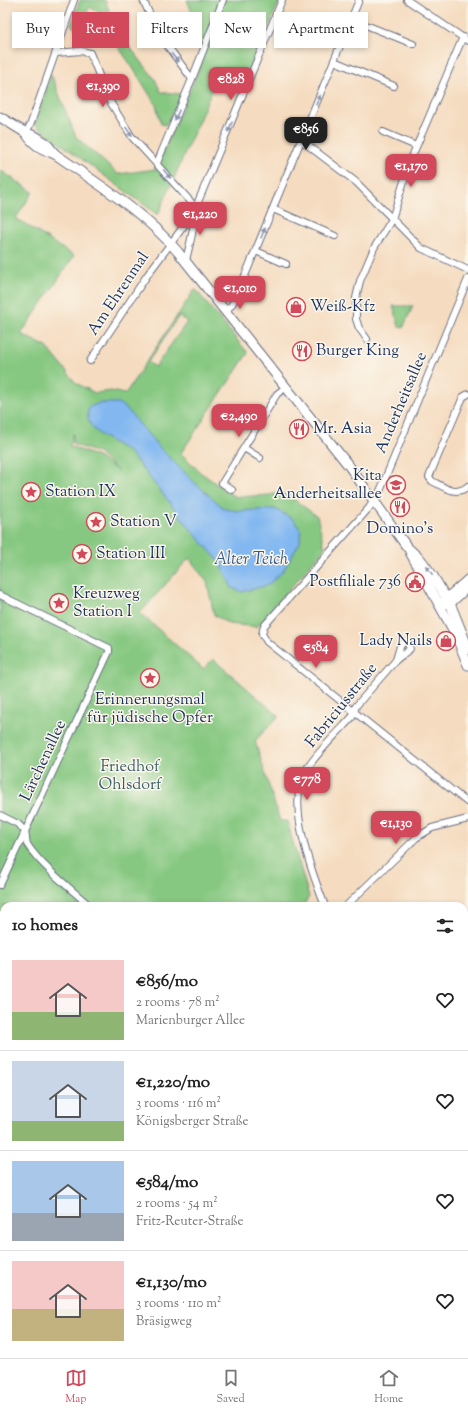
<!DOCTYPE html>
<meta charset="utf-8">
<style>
:root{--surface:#fff;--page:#f6f6f6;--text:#222;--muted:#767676;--line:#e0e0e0;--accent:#d1495b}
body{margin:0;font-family:"Sorts Mill Goudy",serif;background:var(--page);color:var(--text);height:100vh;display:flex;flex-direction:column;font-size:15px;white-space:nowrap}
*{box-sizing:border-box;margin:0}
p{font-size:13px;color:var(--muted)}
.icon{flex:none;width:22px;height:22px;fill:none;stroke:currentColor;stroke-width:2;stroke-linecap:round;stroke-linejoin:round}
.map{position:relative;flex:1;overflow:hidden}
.sheet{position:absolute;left:0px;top:902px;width:468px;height:456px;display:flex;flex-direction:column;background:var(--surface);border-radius:12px 12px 0 0;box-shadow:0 2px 6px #0003}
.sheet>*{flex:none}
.top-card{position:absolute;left:12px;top:12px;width:444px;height:36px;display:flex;gap:8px}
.price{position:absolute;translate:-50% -34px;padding:0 9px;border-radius:8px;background:var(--accent);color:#fff;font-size:13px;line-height:26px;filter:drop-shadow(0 1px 2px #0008)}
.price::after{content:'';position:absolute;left:50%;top:24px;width:12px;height:9px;margin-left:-6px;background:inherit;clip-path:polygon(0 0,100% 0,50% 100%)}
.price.on{background:#222;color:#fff}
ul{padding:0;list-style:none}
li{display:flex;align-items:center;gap:12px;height:100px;padding:0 12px}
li+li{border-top:1px solid var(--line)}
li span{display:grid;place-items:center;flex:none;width:112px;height:80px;border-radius:0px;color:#555}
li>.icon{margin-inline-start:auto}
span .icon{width:48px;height:48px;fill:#fffc;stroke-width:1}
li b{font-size:17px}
h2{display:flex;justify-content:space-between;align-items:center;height:48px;padding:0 12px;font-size:17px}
.chip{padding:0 14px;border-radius:0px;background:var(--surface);box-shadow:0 2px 6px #0003;font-size:14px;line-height:36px}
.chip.on{background:var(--accent);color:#fff}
.tabs{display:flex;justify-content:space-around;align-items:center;height:56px;border-top:1px solid var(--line);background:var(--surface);font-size:11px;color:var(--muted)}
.tabs a{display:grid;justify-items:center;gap:2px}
.tabs .on{color:var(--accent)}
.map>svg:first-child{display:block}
.green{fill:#86c881;stroke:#507c70;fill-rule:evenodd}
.water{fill:#82b7f0;stroke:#4e73a7}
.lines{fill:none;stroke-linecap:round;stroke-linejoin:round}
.stream{stroke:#82b7f0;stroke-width:1.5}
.street-casing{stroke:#676c80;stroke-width:8}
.secondary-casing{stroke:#676c80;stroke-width:10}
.primary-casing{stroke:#676c80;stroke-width:11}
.street{stroke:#fff;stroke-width:6}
.secondary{stroke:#fff;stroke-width:8}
.primary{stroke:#fff;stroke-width:9}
.oneway{fill:#8d97ae}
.labels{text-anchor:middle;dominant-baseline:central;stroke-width:3;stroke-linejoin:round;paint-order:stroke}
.street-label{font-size:16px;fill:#1b2f5e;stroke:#fbf7ec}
.poi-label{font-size:16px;fill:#1b2f5e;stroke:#fbf7ec;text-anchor:start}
.park-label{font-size:16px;fill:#3b5d68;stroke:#fbf7ec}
.water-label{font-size:17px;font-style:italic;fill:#3a588a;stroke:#fbf7ec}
</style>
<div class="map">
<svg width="468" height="1358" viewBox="0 0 468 1358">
<rect width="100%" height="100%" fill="#fbf7ec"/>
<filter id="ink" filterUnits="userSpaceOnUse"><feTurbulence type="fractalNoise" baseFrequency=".025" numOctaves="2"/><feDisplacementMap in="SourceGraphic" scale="8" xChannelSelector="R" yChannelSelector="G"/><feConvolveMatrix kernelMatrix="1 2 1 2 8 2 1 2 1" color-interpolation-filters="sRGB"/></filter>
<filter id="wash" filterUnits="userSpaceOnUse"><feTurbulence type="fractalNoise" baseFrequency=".012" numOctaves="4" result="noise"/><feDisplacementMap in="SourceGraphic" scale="16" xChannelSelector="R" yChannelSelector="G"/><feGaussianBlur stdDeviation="0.9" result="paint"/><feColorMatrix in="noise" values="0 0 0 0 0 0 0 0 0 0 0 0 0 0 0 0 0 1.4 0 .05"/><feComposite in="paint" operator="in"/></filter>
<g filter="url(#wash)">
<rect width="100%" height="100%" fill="#f5dcc0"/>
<g class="green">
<path d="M80 0H105L116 29 155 79 161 92 182 94 166 125 161 124 156 105 131 65 113 40 98 12 90 7 76 30 71 25Z"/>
<path d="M187 0H280L248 75 217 79 158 215 35 125 51 74 76 137 118 174 156 169 202 62C202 40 196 21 187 0Z"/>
<path d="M0 170 33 192 16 218 74 256 21 334 47 347 76 383 95 393 111 391 125 394 195 289 248 353 181 453 200 472 232 495 237 497 270 495 277 493 286 494 317 516 325 548 257 627 229 624 214 615 207 582 189 558 140 613 203 669 213 659 279 716 255 741 280 821H287L309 897 303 906H4V1337L0 1336ZM179 316 187 322 155 367 148 362ZM73 434V444L98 453 118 471 98 457 70 446Z"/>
<path d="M393 306H413L403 328 399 327Z"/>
<path d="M464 1248 468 1254 467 1304H464Z"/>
<path d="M74 1354H102L104 1358H72Z"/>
<path d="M391 1354H447L449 1358H383Z"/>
</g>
<g class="water">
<path d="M100 403H118L127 409 158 446 195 483 225 509 239 511 275 509 293 519 301 531 300 542 283 571 268 585 242 592 232 588 220 562 193 532 131 454C117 441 80 433 89 407Z"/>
<path d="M0 1336 4 1337V1354H74L72 1358H0Z"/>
</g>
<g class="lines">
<path class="stream" d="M464 1256 468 1263"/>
</g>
</g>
<g filter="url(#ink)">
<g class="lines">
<g class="street-casing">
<g id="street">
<path d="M143 0 160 36 192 79"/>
<path d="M407 0 468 41"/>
<path d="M351 19 413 44"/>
<path d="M56 53 81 51 90 53 109 100 132 137 191 202C199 218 189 244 186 261"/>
<path d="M334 61 394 86"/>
<path d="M383 132 416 146"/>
<path d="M26 133 31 123 74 0"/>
<path d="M301 140 356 182 421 248 468 270"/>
<path d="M157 163 192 79 223 0"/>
<path d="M273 209 335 236"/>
<path d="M256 251 286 264"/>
<path d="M468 279 380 491 369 508 264 626 262 634 267 642 468 803"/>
<path d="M226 310 231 306 237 295 359 0"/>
<path d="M367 339 359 328 356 319V298L360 281 374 248 392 219 411 159 463 37"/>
<path d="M90 361 148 274 189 219 198 202 282 0"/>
<path d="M468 394 463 397 429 477 432 481C444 487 456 497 468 486"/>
<path d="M244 448 260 458"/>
<path d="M232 490 222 483 277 394 286 387"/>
<path d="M0 595 109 648V652L0 885"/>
<path d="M404 642 408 643 410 649 396 660 400 646Z"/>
<path d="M0 815 18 824 25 831"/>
<path d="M25 831C26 835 26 840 27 844 40 865 71 889 90 906"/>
<path d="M325 906C312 873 285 802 306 770 319 750 338 733 353 716L356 706 396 660"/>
<path d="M346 906 416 838 432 828 468 819"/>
<path d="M464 971 468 962"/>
<path d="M464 1076 468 1079"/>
<path d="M464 1166 468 1172"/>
<path d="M146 1354 148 1358"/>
<path d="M252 1354 254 1358"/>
<path d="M299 1358 327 1354"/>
</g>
</g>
<g class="secondary-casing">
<g id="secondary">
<path d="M443 601 468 579"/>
<path d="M444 604H450L468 587"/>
<path d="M464 1315 468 1310"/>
<path d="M464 1321 468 1318"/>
<path d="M464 1328 468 1333"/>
</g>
</g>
<g class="primary-casing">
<g id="primary">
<path d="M0 117 26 133 35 136 46 143 55 154C98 184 144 212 178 252L349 466 407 547 421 560 433 576 452 608 468 648"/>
<path d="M26 133C33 145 42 149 55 154"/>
<path d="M410 552 455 633 468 665"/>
</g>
</g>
<use href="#street" class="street"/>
<use href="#secondary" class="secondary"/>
<use href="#primary" class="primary"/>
</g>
<defs><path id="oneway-solid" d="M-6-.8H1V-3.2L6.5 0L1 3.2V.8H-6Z"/></defs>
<g class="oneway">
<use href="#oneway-solid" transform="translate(175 58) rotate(52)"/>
<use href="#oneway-solid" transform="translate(318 100) rotate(-67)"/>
<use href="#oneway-solid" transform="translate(177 115) rotate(113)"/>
<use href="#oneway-solid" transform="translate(230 127) rotate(113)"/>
<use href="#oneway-solid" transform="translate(129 132) rotate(56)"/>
<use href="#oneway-solid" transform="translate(167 174) rotate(50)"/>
<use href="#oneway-solid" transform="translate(263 233) rotate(-68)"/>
<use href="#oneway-solid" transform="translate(429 570) rotate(-127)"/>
</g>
</g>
<defs>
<g id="shop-ring" transform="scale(1)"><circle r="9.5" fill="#fbf7ec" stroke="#d1495b" stroke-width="1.5"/><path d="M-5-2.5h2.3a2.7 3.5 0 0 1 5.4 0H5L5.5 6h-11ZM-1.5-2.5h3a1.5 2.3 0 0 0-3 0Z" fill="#d1495b"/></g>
<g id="restaurant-ring" transform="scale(1)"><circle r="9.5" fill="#fbf7ec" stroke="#d1495b" stroke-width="1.5"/><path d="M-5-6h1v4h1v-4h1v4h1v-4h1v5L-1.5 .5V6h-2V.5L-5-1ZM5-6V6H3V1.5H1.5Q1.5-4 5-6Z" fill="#d1495b"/></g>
<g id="school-ring" transform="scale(1)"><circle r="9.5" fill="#fbf7ec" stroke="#d1495b" stroke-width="1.5"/><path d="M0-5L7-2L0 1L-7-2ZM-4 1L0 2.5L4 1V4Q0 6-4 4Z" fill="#d1495b"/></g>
<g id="sight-ring" transform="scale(1)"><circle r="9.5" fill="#fbf7ec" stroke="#d1495b" stroke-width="1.5"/><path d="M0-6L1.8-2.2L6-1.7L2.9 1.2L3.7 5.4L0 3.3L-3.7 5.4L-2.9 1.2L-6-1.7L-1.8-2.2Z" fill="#d1495b"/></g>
<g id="civic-ring" transform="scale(1)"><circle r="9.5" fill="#fbf7ec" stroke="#d1495b" stroke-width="1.5"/><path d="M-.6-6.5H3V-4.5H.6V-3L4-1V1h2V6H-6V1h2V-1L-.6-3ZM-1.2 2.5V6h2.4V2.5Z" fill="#d1495b"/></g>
</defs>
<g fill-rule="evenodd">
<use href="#shop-ring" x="296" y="307"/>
<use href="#restaurant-ring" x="302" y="351"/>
<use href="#restaurant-ring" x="299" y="429"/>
<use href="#school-ring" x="396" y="485"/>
<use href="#sight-ring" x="31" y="492"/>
<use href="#restaurant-ring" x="400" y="507"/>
<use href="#sight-ring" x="96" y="522"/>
<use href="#sight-ring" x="82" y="554"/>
<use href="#civic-ring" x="415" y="582"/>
<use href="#sight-ring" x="59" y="603"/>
<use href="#shop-ring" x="446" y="641"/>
<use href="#sight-ring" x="150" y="678"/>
</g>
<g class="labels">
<g class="street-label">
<text transform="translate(119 294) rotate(-56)">Am Ehrenmal</text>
<text transform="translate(402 403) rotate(-67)">Anderheitsallee</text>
<text transform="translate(342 706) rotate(-51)">Fabriciusstraße</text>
<text transform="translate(44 761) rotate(-65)">Lärchenallee</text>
</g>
<g class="poi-label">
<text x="310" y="307">Weiß-Kfz</text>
<text x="316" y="351">Burger King</text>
<text x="313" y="429">Mr. Asia</text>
<text x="382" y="476" text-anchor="end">Kita<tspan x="382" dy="18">Anderheitsallee</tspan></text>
<text x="45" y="492">Station IX</text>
<text x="110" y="522">Station V</text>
<text x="400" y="529" text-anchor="middle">Domino's</text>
<text x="96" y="554">Station III</text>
<text x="401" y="582" text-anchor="end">Postfiliale 736</text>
<text x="73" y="594">Kreuzweg<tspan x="73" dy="18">Station I</tspan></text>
<text x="432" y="641" text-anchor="end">Lady Nails</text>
<text x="150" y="700" text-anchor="middle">Erinnerungsmal<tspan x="150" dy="18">für jüdische Opfer</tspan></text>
</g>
<g class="park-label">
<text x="130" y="767">Friedhof<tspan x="130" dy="18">Ohlsdorf</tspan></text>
</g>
<g class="water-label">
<text x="251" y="560">Alter Teich</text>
</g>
</g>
</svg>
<b class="price" style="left:231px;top:101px">€828</b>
<b class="price" style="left:103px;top:108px">€1,390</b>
<b class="price on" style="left:306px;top:151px">€856</b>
<b class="price" style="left:411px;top:188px">€1,170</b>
<b class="price" style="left:200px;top:236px">€1,220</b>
<b class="price" style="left:240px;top:310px">€1,010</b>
<b class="price" style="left:239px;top:438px">€2,490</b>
<b class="price" style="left:316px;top:669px">€584</b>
<b class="price" style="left:307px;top:801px">€778</b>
<b class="price" style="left:396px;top:845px">€1,130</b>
<div class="top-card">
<a class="chip">Buy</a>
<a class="chip on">Rent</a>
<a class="chip">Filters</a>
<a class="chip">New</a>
<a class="chip">Apartment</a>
</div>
<section class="sheet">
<h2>10 homes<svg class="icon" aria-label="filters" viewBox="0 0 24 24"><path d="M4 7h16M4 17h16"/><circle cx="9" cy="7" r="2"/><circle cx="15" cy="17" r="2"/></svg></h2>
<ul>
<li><span style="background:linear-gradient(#f6c9c9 65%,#8fb573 0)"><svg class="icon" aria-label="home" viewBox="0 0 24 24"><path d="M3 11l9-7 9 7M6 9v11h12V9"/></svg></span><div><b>€856/mo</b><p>2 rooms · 78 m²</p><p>Marienburger Allee</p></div><svg class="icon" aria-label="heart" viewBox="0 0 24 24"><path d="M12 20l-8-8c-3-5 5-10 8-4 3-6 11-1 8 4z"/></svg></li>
<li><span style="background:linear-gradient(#c9d6e8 75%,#8fb573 0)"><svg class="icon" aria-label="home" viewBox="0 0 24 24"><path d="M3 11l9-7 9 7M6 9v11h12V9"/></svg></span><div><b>€1,220/mo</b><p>3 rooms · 116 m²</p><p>Königsberger Straße</p></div><svg class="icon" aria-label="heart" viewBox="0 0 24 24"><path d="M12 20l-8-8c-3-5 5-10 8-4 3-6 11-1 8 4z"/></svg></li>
<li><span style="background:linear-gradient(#a9c7e8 65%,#9aa5b1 0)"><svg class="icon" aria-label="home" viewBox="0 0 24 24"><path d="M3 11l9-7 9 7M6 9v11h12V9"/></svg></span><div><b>€584/mo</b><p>2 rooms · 54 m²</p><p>Fritz-Reuter-Straße</p></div><svg class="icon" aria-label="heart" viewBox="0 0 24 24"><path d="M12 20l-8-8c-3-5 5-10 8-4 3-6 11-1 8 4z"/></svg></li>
<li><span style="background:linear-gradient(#f6c9c9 60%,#c2b280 0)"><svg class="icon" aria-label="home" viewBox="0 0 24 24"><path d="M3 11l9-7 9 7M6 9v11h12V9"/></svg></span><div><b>€1,130/mo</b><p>3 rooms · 110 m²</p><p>Bräsigweg</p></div><svg class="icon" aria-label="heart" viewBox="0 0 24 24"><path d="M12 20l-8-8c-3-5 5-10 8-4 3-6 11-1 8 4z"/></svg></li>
</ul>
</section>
</div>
<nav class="tabs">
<a class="on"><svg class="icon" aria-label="map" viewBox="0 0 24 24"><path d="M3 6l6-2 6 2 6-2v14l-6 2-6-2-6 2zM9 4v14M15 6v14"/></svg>Map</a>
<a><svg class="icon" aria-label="saved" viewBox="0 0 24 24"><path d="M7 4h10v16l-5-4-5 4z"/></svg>Saved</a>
<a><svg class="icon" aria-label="home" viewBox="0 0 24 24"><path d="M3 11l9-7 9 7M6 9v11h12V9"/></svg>Home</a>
</nav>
